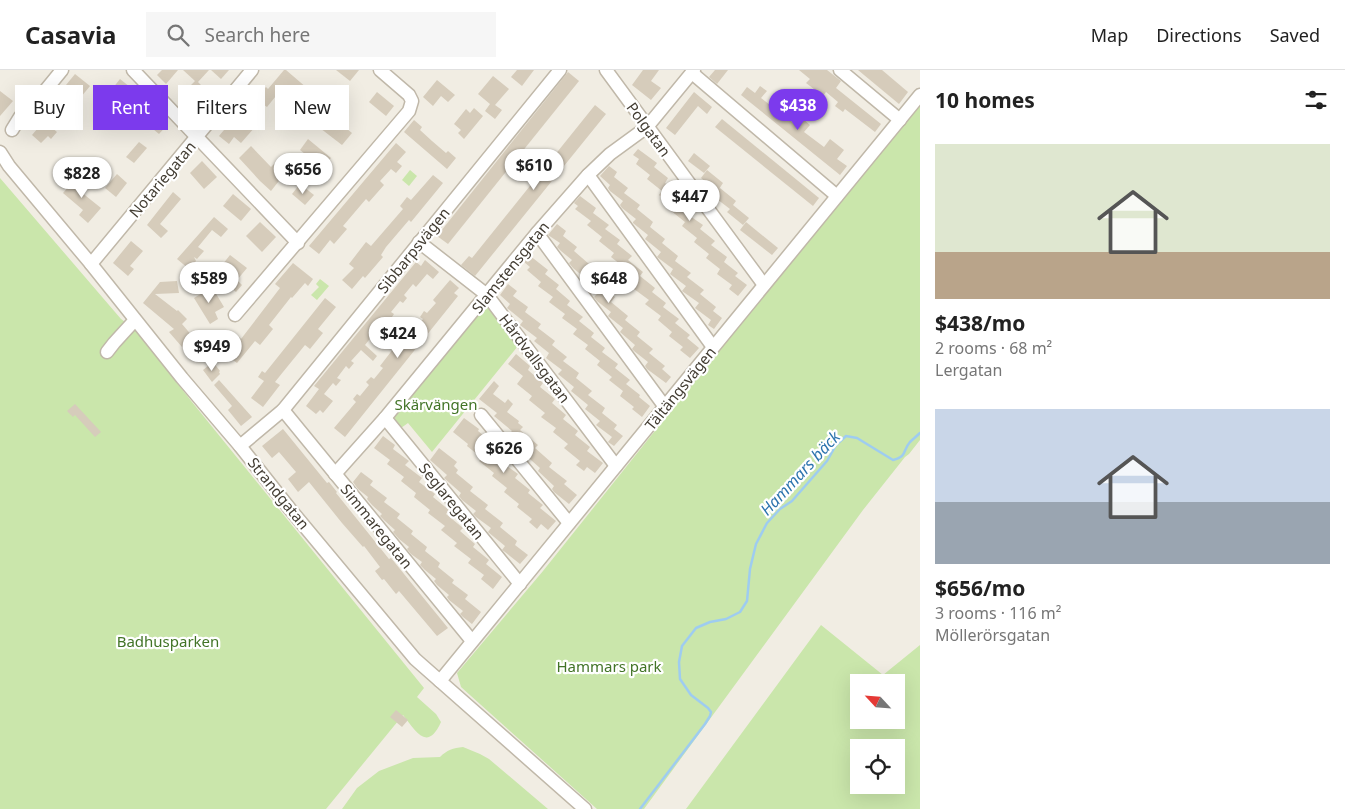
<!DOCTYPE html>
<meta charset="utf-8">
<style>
:root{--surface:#fff;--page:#f6f6f6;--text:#222;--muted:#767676;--line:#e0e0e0;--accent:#7c3aed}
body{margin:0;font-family:"Noto Sans",sans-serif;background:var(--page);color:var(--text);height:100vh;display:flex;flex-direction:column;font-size:19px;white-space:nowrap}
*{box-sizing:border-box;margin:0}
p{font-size:16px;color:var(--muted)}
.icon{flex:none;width:28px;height:28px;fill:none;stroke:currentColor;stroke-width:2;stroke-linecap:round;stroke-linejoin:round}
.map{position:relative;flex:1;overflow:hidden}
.panel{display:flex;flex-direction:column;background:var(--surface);width:425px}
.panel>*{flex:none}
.top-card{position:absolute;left:15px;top:15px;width:475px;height:45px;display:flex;gap:10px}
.needle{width:32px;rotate:296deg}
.buttons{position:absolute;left:850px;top:604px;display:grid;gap:10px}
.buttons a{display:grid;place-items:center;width:55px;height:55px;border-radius:0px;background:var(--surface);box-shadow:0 5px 20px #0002;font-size:25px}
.price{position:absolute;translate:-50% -42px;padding:0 11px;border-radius:18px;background:#fff;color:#222;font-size:16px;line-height:32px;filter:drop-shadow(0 1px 2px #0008)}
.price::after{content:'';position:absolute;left:50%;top:30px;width:15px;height:11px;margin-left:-8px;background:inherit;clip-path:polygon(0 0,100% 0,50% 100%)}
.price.selected{background:var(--accent);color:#fff}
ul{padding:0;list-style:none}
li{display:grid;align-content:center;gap:10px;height:265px;padding:0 15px}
li span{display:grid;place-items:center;height:155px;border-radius:0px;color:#555}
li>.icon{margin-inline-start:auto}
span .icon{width:90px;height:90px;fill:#fffc;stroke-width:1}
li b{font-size:21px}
h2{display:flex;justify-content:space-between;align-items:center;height:60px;padding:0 15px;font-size:21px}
.pill{padding:0 18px;border-radius:0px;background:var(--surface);box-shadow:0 5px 20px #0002;font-size:18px;line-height:45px}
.pill.selected{background:var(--accent);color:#fff}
header{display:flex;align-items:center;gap:30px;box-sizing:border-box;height:70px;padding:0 25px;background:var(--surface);border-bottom:1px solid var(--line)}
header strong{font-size:24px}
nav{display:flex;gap:28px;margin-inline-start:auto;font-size:18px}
.search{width:350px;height:45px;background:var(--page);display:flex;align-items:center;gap:12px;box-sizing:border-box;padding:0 18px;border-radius:0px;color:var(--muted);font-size:19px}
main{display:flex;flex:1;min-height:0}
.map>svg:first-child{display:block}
.green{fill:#cae6ab;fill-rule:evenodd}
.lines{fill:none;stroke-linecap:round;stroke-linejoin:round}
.stream{stroke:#9eccf0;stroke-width:2.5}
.building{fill:#d6ccbb}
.minor-casing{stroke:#c0b8a9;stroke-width:15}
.minor{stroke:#fff;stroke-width:12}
.labels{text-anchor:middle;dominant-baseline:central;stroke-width:4.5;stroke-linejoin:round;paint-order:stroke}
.street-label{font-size:15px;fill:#433d33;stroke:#fff}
.park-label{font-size:15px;fill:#427427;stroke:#fff}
.water-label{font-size:16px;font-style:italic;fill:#2d74ae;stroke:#fff}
</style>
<header>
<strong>Casavia</strong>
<div class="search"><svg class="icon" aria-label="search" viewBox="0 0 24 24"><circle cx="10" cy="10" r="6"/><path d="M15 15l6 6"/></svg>Search here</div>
<nav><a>Map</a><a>Directions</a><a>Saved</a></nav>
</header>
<main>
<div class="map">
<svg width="920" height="739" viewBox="0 0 920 739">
<rect width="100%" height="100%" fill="#f1ede3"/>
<g class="green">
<path d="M920 29V370L909 384 905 387 863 440 644 739H597L461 617 457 603 543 501Z"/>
<path d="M410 100 417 106 409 116 402 110Z"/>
<path d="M0 108 121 249 135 259 192 332 424 618 417 627 436 644 441 652C427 683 415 660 403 645L326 739H0Z"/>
<path d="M320 209 329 216 317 230 311 225 319 217 316 214Z"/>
<path d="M486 237 491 238 518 276 432 382 408 353 401 358 395 349V343L481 239Z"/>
<path d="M821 555 883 605 920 575V739H686ZM896 612V650H859V612ZM859 678H896V715H859Z"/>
<path d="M463 677 480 684 489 689 548 739H342L357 718 379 701 413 688 440 687C447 680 453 678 463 677Z"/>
</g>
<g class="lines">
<path class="stream" d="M640 739 705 654 710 646 711 642 708 638 691 625 680 609 679 592 682 576 696 558 710 552 726 549 740 542 747 531 750 499 756 474 767 453 780 439 792 431 827 391 836 375 846 366 857 368 893 390C908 386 902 381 910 372 913 369 917 366 920 363"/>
</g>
<g class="building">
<path d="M162 0H178L166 14 157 5Z"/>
<path d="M183 0H209L198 12 205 19 192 32 183 23 195 11Z"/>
<path d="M211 0H229L221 9Z"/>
<path d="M284 0H286L307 18 298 28 284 16 267 37 264 35 258 42 247 32 259 18 262 21 266 17 268 19Z"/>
<path d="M336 0H359L350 11Z"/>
<path d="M517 0H534L522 16 511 7Z"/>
<path d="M643 0H659L651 11 661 18 651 30 632 15Z"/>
<path d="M715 0H728L717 14 709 7Z"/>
<path d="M799 0H827L841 11 836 18 881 54 875 62 845 39 843 42 835 36 838 32 826 22 823 26 806 13 810 9Z"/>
<path d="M858 0H882L908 22 899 34Z"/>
<path d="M568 2 579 11 448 174 437 166Z"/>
<path d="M75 4 90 16 81 27 66 15Z"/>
<path d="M493 6 509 19 495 35 502 40 495 49 485 41 490 34 478 24Z"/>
<path d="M120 9 130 17 114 36 105 28Z"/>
<path d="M437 10 455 25 448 32 441 26 433 36 423 27Z"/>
<path d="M760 16 767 21 761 28 797 56 803 49 810 55 804 62 824 77 830 69 844 80 837 89 847 96 840 105 741 25 747 17 755 23Z"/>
<path d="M0 21 13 31 0 46Z"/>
<path d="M377 22 394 36 386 46 369 32Z"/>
<path d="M694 22 712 37 707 44 698 36 675 65 666 58Z"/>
<path d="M139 28 168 54 159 64 140 48 135 54 124 45Z"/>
<path d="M595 35 606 44 475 206 461 195 469 186 472 188Z"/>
<path d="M474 38 483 46 464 69 458 63 461 60 454 54 466 39 470 43Z"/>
<path d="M286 41 296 49 286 60 276 52Z"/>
<path d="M326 42 352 63 342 75 316 55Z"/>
<path d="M234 48 242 55 246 51 255 57 241 73 234 67 229 74 219 66Z"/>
<path d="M722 49 819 128 813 136 715 57Z"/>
<path d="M414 50 422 57 420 60 432 71 446 83 448 81 456 88 447 99 404 62Z"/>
<path d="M44 51 57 62 51 69 48 66 41 73 32 65Z"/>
<path d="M308 69 331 88 322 98 300 80Z"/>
<path d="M139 72 147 78 134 93 126 87Z"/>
<path d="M396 73 406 82 397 92 402 96 396 103 391 99 380 111 384 115 369 132 366 129 343 156 347 159 334 174 330 170 319 184 309 176Z"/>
<path d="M251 76 271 97 275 93 286 102 271 121 260 111 239 88Z"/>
<path d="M638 79 657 93 654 97 668 108 665 113 680 124 676 128 691 139 687 144 703 155 700 159 715 171 711 175 727 187 724 192 738 203 735 206 747 215 738 226 729 219 732 215 717 204 720 199 706 188 709 184 694 172 697 168 682 156 685 152 670 140 673 136 659 125 662 121 647 109 650 105 636 94 639 89 633 85Z"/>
<path d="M694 83 710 96 704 103 688 91Z"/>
<path d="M202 91 217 107 204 119 190 103Z"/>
<path d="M609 96 617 102 614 107 628 118 624 123 640 135 637 139 653 152 650 157 665 169 662 173 678 186 675 191 691 203 687 207 704 220 700 224 716 237 713 241 722 248 714 259 708 255 711 250 695 238 699 233 682 221 686 216 670 204 673 199 657 187 661 182 645 169 648 165 633 153V152L636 149 622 138 620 135 623 131 610 121 608 118 610 115 600 106Z"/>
<path d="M707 100 723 113 719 119 720 118 736 131 733 135 749 148 743 155 727 142 730 139 713 126 717 121 701 108Z"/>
<path d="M117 104 127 113 116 127 105 118Z"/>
<path d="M433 105 443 113 411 152 409 150 386 177 381 185 383 187 365 208 363 206 352 219 342 210 354 198 349 194 366 172 371 176 403 139 400 136 407 127 411 130Z"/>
<path d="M78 106 88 114 81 122 101 138 88 153 79 145 83 140 63 123Z"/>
<path d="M300 114 314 125 305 135 292 124Z"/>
<path d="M173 122 181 129 160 154 168 161 161 168 147 155Z"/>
<path d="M233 124 251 139 241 151 223 136Z"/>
<path d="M580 126 596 138 593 143 609 155 605 159 620 170 617 174 632 186 628 190 643 202 640 206 655 218 652 222 666 233 663 237 679 249 675 253 690 265 687 268 699 278 690 288 680 280 683 277 669 266 672 262 658 250 661 246 645 234 649 230 634 219 637 214 622 202 625 198 611 187 614 183 599 171 602 167 587 155 591 151 575 139 578 136 574 133Z"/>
<path d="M214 147 228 159 221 167 212 160 198 177 204 181 197 189 194 187 196 191 189 199 177 189Z"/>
<path d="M260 152 276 167 262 182 246 166Z"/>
<path d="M746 152 778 178 772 185 740 160Z"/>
<path d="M557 154 566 161 563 166 577 177 574 181 589 194 586 198 602 211 599 215 615 227 611 232 628 246 625 250 640 262 637 266 653 279 649 283 665 296 662 299 671 307 666 313 647 299 645 296 648 292 634 281 632 279 635 275 620 262 623 258 608 246 611 242 597 231 594 227 597 224 585 215 582 210 584 207 573 198 569 193 572 190 561 181 557 177 560 173 548 165Z"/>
<path d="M131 171 143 181 130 196 134 199 128 206 113 193Z"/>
<path d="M230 185 247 198 237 210 242 215 236 222 215 204Z"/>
<path d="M529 185 548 200 545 204 559 215 556 219 570 231 567 235 583 247 579 251 594 263 591 267 605 278 602 282 618 294 615 298 630 310 626 314 640 325 639 327 650 336 642 347 632 339 634 337 620 326 623 321 609 310 612 307 597 295 600 291 585 279 588 275 573 264 577 259 562 248 565 244 549 232 553 227 538 216 541 212 527 200 530 197 524 192Z"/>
<path d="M425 190 439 202 433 209 427 204 416 217 413 214 404 225 407 228 403 233 400 231 391 242 394 244 390 250 387 247 365 275 377 286 373 291 361 280 351 291 354 293 349 299 346 296 337 308 341 310 336 316 333 313 324 324 333 331 323 343 320 340 316 344 306 336 319 319 314 316 416 192 421 196Z"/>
<path d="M293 193 313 209 308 216 305 213 292 228 291 227 269 255 273 259 260 275 255 271 237 293 225 284 239 267 241 269 280 218 275 214Z"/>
<path d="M450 210 459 218 454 223 458 226 345 367 334 358 356 332 353 329 357 324 360 326 369 315 366 312 371 307 374 309 383 298 380 296 397 274 400 277 423 249 420 247 424 241 427 243 436 233 433 230Z"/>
<path d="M177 211 179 223 155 224 177 241 178 240 187 249 182 254 193 267 182 277 169 262 174 259 143 233 160 212Z"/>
<path d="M508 214 517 221 513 226 528 237 525 242 541 254 538 258 555 271 552 275 567 287 563 291 579 303 576 308 592 321 588 325 605 338 602 343 617 355 614 359 623 366 614 376 608 372 612 367 596 355 600 351 585 339 588 335 571 321 574 317 558 304 562 300 546 288 549 283 534 271 537 268 520 255 523 251 507 238 510 234 500 225Z"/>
<path d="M212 217 224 237 215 242 218 249 210 254 194 228Z"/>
<path d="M325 228 336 237 318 259 323 263 310 279 305 275 283 302 275 312 280 315 263 337 251 328 264 311 258 307 262 301 265 303Z"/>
<path d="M516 284 530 296 528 300 543 313 540 317 555 329 552 333 566 345 563 349 578 361 575 365 590 377 587 381 603 393 595 403 587 397 584 401 576 395 580 391 564 378 568 374 553 362 556 358 541 347 545 343 529 330 532 326 517 314 523 306 508 294Z"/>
<path d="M213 292 220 301 219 302 220 304 212 312 203 300Z"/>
<path d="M219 310 252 347 241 356 228 340 232 336 214 315Z"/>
<path d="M494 311 499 316 493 324 505 333 508 329 513 334 507 342 519 351 518 353 523 357 520 360 538 375 535 378 552 393 549 397 567 411 564 414 577 425 569 434 554 422 552 419 554 416 538 401 540 398 523 383 526 380 508 365 512 361 494 346 497 343 479 329Z"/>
<path d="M75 334 101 362 95 367 75 345 73 347 67 341Z"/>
<path d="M464 348 479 359 478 361 493 373 490 377 505 389 503 393 518 404 515 408 530 420 528 423 543 435 540 438 556 451 548 460 541 454 537 459 529 452 532 449 517 437 519 434 504 422 507 418 492 406 494 403 479 391 482 388 467 376 468 374 453 362Z"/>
<path d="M283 359 327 413 329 412 337 422 336 423 377 474 389 489 391 488 448 558 437 566 399 521 396 524 384 509 382 510 375 501 380 497 364 476 363 477 342 453 309 412 298 422 288 409 296 402 279 382 272 388 262 376Z"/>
<path d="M383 366 395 375 393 379 409 391 405 395 422 408 419 412 435 424 433 427 449 440 446 444 463 458 460 461 475 474 473 477 489 490 486 494 502 507 493 519 481 509 484 505 468 493 471 489 454 476 457 473 441 460 445 456 428 443 430 440 414 427 416 423 401 411 404 407 387 394 390 390 374 378Z"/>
<path d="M439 378 457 392 454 396 458 400 456 403 473 417 470 421 488 435 485 439 503 453 500 457 517 471 515 475 528 485 520 494 505 482 502 480 505 476 488 462 491 458 476 447 473 444 476 441 462 430 459 426 461 423 444 408 447 405 430 390Z"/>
<path d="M361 402 373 411 370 415 387 428 384 432 400 444 397 448 413 461 411 464 427 477 425 481 440 493 438 497 454 510 452 513 468 525 465 529 481 542 472 554 463 547 460 544 463 541 449 530 447 527 449 525 437 515 434 511 436 509 425 500 420 495 422 492 411 484 407 479 409 477 399 469 393 462 395 460 385 451 380 446 382 444 372 435 367 429 368 427 358 419 353 412Z"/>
<path d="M396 640 408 650 402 657 390 647Z"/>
</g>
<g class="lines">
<g class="minor-casing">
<g id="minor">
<path d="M133 0 298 173"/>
<path d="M606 0 764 215"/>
<path d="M840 0 900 50"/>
<path d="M692 3 837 126"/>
<path d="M12 60 20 47 44 22 62 0"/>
<path d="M0 82 9 96 91 194 182 308 240 376 290 439 415 589 585 739"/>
<path d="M588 105 713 277"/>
<path d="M537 163 665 337"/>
<path d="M419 172 487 225 616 396"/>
<path d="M91 194 252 0"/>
<path d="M235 245 409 41 412 31 409 25 380 0"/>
<path d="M107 282 114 273 135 250"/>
<path d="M283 340 472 571"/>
<path d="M481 345 569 453"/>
<path d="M385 348 520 514"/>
<path d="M240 376 283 340 560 0"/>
<path d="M335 404 385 348 537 163 588 105 610 84 647 57 694 0"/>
<path d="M440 611 920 25"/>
</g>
</g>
<use href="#minor" class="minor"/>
</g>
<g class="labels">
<g class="street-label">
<text transform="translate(649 59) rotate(54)">Polgatan</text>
<text transform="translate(162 109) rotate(-50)">Notariegatan</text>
<text transform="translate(413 180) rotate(-51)">Sibbarpsvägen</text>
<text transform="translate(510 197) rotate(-51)">Slamstensgatan</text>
<text transform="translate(535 288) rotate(53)">Hårdvallsgatan</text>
<text transform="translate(680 318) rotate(-51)">Tältängsvägen</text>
<text transform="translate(279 423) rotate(51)">Strandgatan</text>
<text transform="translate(452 431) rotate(51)">Seglaregatan</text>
<text transform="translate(377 456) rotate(51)">Simmaregatan</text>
</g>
<g class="park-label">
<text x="436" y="334">Skärvängen</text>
<text x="168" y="571">Badhusparken</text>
<text x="609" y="596">Hammars park</text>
</g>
<g class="water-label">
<text transform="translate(800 403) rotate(-47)">Hammars bäck</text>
</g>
</g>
</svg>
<div class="buttons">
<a><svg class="needle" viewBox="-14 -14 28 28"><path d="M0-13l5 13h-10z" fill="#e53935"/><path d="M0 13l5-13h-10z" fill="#767676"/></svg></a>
<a><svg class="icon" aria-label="locate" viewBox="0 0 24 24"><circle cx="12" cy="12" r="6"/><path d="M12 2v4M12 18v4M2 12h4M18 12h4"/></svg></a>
</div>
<b class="price selected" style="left:798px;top:61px">$438</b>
<b class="price" style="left:534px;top:121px">$610</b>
<b class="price" style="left:303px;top:125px">$656</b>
<b class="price" style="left:82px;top:129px">$828</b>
<b class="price" style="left:690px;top:152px">$447</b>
<b class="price" style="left:209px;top:234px">$589</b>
<b class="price" style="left:609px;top:234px">$648</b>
<b class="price" style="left:398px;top:289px">$424</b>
<b class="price" style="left:212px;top:302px">$949</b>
<b class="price" style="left:504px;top:404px">$626</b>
<div class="top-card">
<a class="pill">Buy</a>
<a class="pill selected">Rent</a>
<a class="pill">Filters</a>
<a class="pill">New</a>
</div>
</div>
<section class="panel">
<h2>10 homes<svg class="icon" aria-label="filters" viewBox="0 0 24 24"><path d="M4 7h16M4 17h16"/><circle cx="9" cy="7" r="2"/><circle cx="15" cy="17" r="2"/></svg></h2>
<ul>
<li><span style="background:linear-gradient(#dfe7d0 70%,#b9a48a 0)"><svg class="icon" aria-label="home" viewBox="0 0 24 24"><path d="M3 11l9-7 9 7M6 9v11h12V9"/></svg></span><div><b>$438/mo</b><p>2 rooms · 68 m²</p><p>Lergatan</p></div></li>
<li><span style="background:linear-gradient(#c9d6e8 60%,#9aa5b1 0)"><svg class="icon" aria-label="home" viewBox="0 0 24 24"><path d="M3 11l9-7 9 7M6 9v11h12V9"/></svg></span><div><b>$656/mo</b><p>3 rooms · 116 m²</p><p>Möllerörsgatan</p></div></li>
</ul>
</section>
</main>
